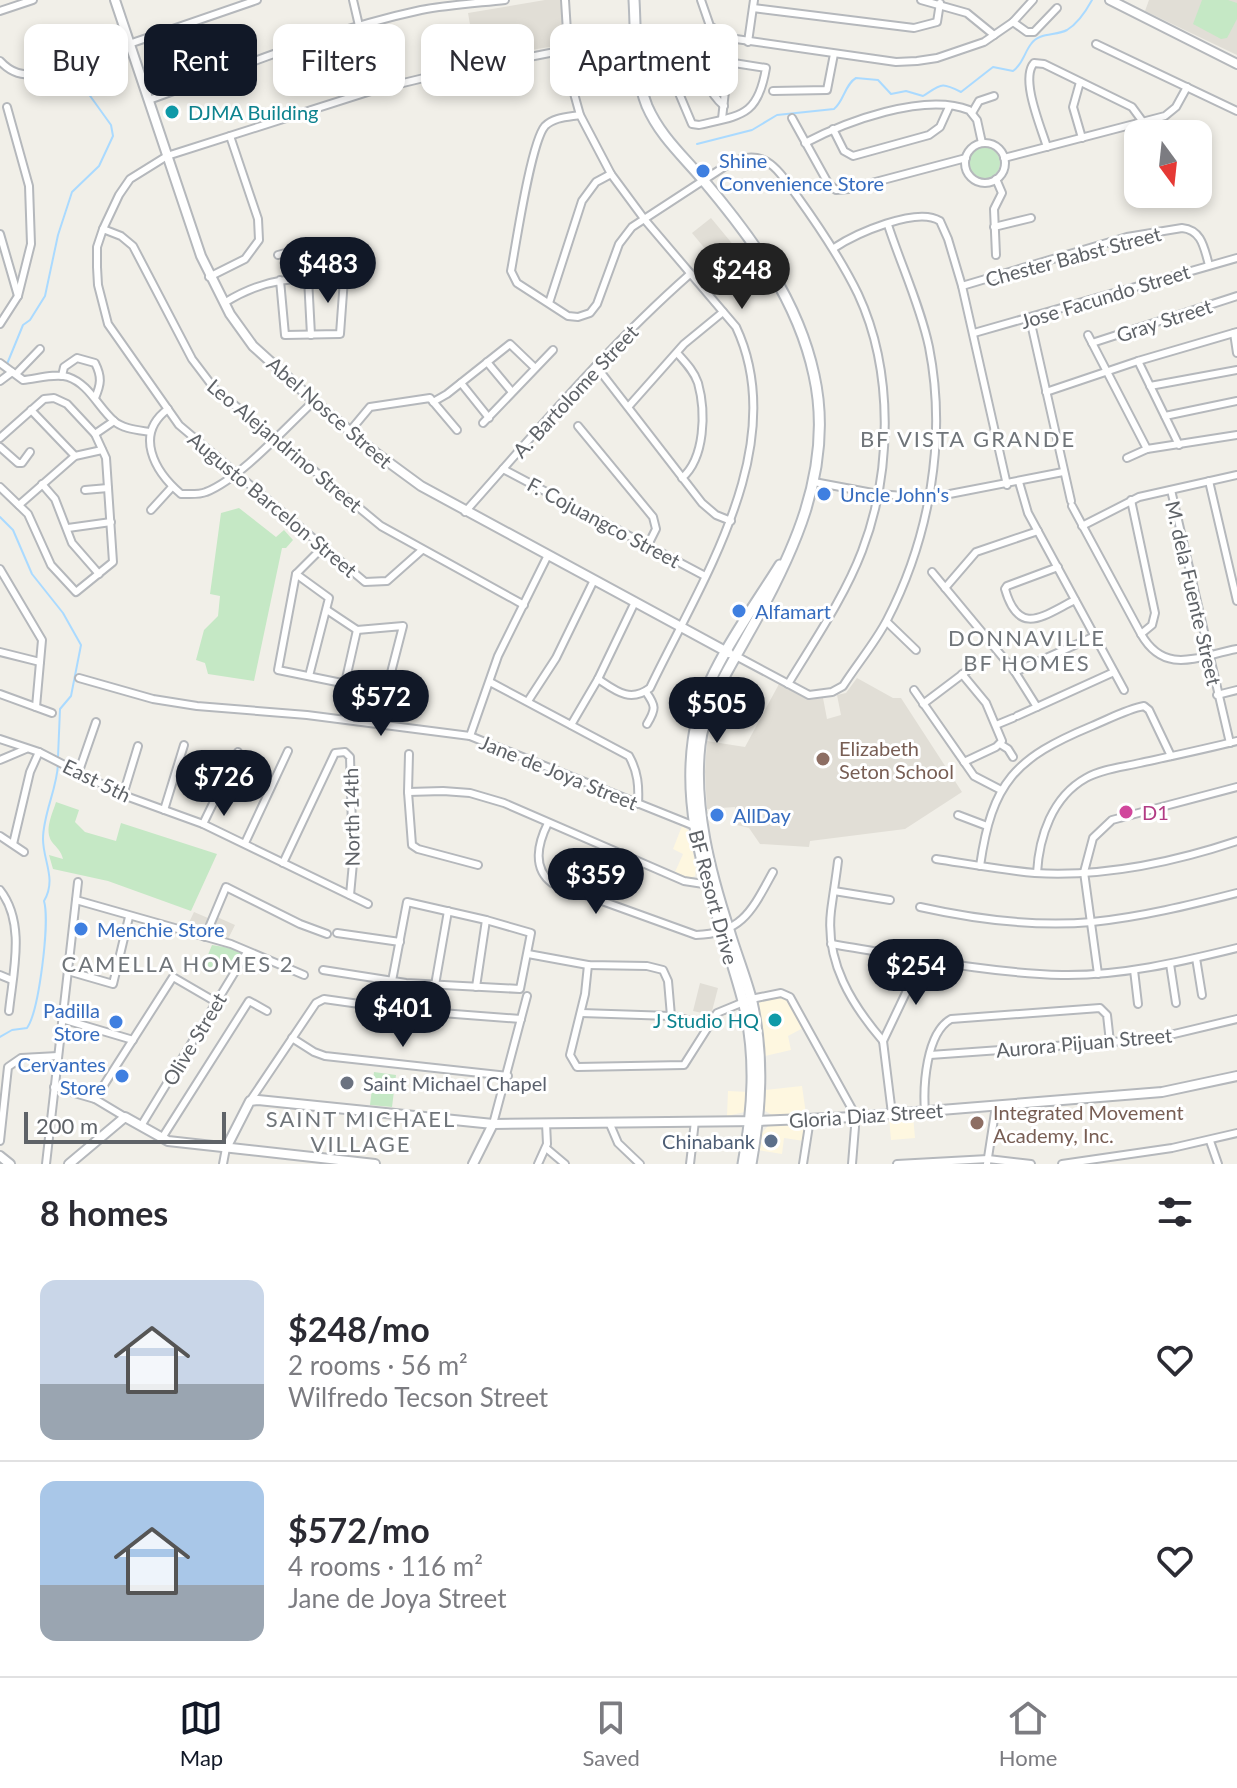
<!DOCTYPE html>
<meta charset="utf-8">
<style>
:root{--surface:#fff;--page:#f2f2f3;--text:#2b2b33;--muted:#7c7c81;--line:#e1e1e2;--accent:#111827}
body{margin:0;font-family:Lato,sans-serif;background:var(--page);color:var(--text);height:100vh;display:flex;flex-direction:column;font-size:30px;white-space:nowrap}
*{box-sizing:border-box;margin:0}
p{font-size:26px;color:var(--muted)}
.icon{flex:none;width:44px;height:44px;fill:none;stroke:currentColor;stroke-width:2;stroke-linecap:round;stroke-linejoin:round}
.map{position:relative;height:1164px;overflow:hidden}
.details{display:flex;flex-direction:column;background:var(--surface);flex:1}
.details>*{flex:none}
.hud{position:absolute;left:24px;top:24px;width:800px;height:72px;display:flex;gap:16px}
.needle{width:52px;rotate:165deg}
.controls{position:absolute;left:1124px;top:120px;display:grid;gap:16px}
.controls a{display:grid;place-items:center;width:88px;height:88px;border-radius:16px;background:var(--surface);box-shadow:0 4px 12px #0003;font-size:40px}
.scale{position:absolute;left:24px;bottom:20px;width:202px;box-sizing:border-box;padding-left:8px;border:4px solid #5f6368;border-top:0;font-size:22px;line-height:28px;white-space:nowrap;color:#5f6368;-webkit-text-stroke:6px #fff;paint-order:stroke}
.price{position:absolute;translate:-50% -68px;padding:0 18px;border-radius:28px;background:var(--accent);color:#fff;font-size:26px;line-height:52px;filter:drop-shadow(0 2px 4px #0008)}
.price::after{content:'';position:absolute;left:50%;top:48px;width:24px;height:18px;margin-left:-12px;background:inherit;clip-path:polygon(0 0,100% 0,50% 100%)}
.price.selected{background:#222;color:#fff}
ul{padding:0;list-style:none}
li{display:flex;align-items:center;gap:24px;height:200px;padding:0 40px}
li+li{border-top:2px solid var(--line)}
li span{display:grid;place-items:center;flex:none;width:224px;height:160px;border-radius:16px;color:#555}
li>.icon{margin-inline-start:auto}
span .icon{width:96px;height:96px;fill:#fffc;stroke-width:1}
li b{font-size:34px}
h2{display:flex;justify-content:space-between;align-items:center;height:96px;padding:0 40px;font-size:34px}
.chip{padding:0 28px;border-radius:16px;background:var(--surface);box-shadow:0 4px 12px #0003;font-size:28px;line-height:72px}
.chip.selected{background:var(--accent);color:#fff}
.menu{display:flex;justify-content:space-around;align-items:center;height:112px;border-top:2px solid var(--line);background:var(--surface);font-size:22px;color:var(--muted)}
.menu a{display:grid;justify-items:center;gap:4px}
.menu .selected{color:var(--accent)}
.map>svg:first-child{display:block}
.commercial{fill:#fef7e0}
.education{fill:#e1ded6}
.green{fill:#c5e8c5}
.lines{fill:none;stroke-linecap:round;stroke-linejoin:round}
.stream{stroke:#aadaff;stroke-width:2}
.minor-casing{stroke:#b5b8bc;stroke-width:10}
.tertiary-casing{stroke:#b5b8bc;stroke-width:12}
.secondary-casing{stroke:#b6babf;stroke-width:13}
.minor{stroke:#fff;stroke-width:6}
.tertiary{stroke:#fff;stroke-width:8}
.secondary{stroke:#fff;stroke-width:9}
.culture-dot{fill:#0f9aa8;stroke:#fff;stroke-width:3}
.shop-dot{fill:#3f7fe0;stroke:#fff;stroke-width:3}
.education-dot{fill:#8d6e63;stroke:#fff;stroke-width:3}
.hotel-dot{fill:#d1479c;stroke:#fff;stroke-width:3}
.worship-dot{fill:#6b7280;stroke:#fff;stroke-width:3}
.service-dot{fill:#5c6f8a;stroke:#fff;stroke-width:3}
.labels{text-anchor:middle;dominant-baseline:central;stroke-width:6;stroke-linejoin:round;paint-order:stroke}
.culture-label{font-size:20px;fill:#0d838f;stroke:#fff;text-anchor:start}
.shop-label{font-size:20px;fill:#366cbe;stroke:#fff;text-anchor:start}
.street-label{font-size:20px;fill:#5f6368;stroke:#fff}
.education-label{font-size:20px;fill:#785e54;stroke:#fff;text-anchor:start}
.hotel-label{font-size:20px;fill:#b23c85;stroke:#fff;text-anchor:start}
.worship-label{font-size:20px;fill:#5b616d;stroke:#fff;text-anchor:start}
.service-label{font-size:20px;fill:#4e5e75;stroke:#fff;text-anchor:end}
.neighbourhood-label{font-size:22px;letter-spacing:2px;fill:#70757a;stroke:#fff}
</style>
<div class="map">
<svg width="1237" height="1164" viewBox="0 0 1237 1164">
<rect width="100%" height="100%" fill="#f1efe8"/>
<g class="commercial">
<path d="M682 826 689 831 696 869 695 876 690 878 675 872 683 854 673 849Z"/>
<path d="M777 997 789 1001 803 1028 788 1036 791 1050 765 1056 756 1002Z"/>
<path d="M802 1086 806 1114 774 1116 765 1111V1090Z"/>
<path d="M728 1091 749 1092 745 1112 727 1116Z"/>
<path d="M913 1115 915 1138 891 1140 889 1117Z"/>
<path d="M803 1124 806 1128 804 1141 784 1138 782 1154 757 1150 760 1135 768 1126Z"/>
</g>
<g class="education">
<path d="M545 0H560L568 44 476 59 468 13Z"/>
<path d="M1149 0H1237V55L1145 11Z"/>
<path d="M711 218 749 264 731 280 692 233Z"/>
<path d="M857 678 893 698H901L962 792 905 829 810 841 809 847 760 844 749 828 737 825 735 807 707 809 705 772 707 741 745 747 779 684 808 700 823 698 827 719 841 715 837 695 846 693Z"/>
<path d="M194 912 208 918 217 917 235 925 228 939 186 929Z"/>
<path d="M700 983 718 988 711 1015 693 1011Z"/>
</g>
<g class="green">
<path d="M1202 0H1228L1237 3V19L1227 38 1221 39 1193 24Z"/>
<circle cx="984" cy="163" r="16"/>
<path d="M239 508 276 537 284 530 293 540 286 548H282L254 681 208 674 205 663 196 660 204 630 218 616 220 596 210 594 221 513Z"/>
<path d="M56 802 79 810 75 822 85 832 116 841 121 823 217 854 191 911 108 881 53 869 49 855 63 859C61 851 57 848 52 842 44 830 52 815 56 802Z"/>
<path d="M212 945 230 948 242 954 231 969 220 963 214 972 203 967Z"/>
<path d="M374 1072 396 1075 392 1107 370 1105Z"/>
</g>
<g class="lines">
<g class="stream">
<path d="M697 144 752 130 777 115 834 109C844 101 845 84 856 78L878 80 891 94 906 91 923 96C942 84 941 82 961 92L993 67 1013 71C1023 64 1024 53 1031 44 1039 32 1056 36 1067 30 1077 24 1086 11 1092 0"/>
<path d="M7 364 23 325 30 320 45 296 58 235 72 192 99 166 113 136 111 125 88 93 42 76"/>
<path d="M0 517 13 530 32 574 63 613 81 645 71 696 60 709 58 757"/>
<path d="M0 1037 12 1030 27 1028C39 1011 50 922 44 901 57 879 43 861 43 839 43 814 57 789 58 764"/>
</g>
<g class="minor-casing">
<g id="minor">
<path d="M353 0 374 90"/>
<path d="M565 0 570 79 580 115 611 174 645 220 736 327C792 446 700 583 650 688 630 703 616 691 598 679"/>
<path d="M701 0 710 26 729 38 896 62 917 61 937 58 984 42 1013 22 1033 0"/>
<path d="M921 0 967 13 994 35"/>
<path d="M753 8 914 28 937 22 940 3"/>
<path d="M0 11 33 0"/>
<path d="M1013 22 1027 32H1034L1057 8"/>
<path d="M748 42 754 0"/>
<path d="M637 44 690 42 721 61 766 68C758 116 742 115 699 125L692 124 673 79 666 43"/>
<path d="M1096 44 1237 111"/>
<path d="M706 52C700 72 709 93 724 106"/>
<path d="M0 61C12 74 22 75 39 75L257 0"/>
<path d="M1080 82 1073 107 1082 138"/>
<path d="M773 91 827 90 834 54"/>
<path d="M149 100C238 68 328 30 421 10 448 5 478 3 505 0"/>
<path d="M972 113 979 101 994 96"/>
<path d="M580 115C568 117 554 117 545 126 531 142 516 244 511 271L517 283 568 316 578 317 590 313 597 304 619 244 632 227 730 163C765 146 778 170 797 196 820 228 841 259 858 294 894 371 892 473 862 551 844 598 814 641 788 684"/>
<path d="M792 118 828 183 836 190 849 189 966 158"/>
<path d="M722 119 728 63"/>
<path d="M833 129 844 151 853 156 929 135 940 127 949 107"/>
<path d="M805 143C845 122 924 92 969 110L977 120 982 143"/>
<circle cx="985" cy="163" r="20"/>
<path d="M1047 147C1041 127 1020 79 1034 63L1044 64 1132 107 1143 122"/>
<path d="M1004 158 1165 116 1176 107 1187 87"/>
<path d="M996 179 1002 193 994 209 996 255"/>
<path d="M994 227 1031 218"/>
<path d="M103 229 121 236 133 246 192 359 214 388 381 526 524 605"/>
<path d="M0 234 18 296"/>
<path d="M834 248C855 234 917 206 940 221L948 239 962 286 1007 485"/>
<path d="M278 255 293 251 304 257 308 278 311 335"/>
<path d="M209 277 245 259 259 240 258 219 230 136"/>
<path d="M962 286 1127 237 1182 228C1202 230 1204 248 1209 265"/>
<path d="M224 303C266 277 296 277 344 279L340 334 285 335 280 280"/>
<path d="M549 303 582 201 596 182 611 174"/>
<path d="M1030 319 1071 501"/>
<path d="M0 324 18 296 31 244 29 186 7 107"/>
<path d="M974 333 1237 258"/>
<path d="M1234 333 1237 353"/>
<path d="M1088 335 1147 449"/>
<path d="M1092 343 1237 296"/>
<path d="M677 353C685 362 694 371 698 383 706 412 705 458 682 478"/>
<path d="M1138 361 1179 445"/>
<path d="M487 362 512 392"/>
<path d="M0 363 23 380C36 379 55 373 68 377 89 384 98 407 114 421 123 429 138 430 150 432"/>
<path d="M596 366 702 503 716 515 731 521"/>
<path d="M16 374 40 349"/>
<path d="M62 376 64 367 77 358 95 363C102 377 101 384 95 398"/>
<path d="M0 381 12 372"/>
<path d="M461 383 489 418"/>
<path d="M1150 386 1237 370"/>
<path d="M1046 392 1138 361 1237 332"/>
<path d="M433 402 447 394 510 344 535 368"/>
<path d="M629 406 684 344 723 312"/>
<path d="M168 409C134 434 154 471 181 494 189 494 199 495 206 492 241 478 286 427 314 401"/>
<path d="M31 410 75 456"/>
<path d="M1165 416 1237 401"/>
<path d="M483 423 553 350"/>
<path d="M578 426 653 517 656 529 648 545"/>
<path d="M350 431 370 407 430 398 457 430"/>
<path d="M95 434 114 421"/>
<path d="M0 438 44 399 54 398 67 404 95 434 106 458 113 562 76 592 51 565 28 514 0 487"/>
<path d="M0 447 18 463H22L30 452"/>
<path d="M1127 458 1147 449 1237 435"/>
<path d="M503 469 705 576"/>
<path d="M1209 481 1237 601"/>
<path d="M814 482 878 494 929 498 1063 472"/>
<path d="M1019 482 1028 513 1124 690"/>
<path d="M42 484 55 499 72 543 99 574"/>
<path d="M85 490 108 488"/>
<path d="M1171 490 1230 743"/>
<path d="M1131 500 1155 613 1152 625 1141 634"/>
<path d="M19 505 75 456 102 450"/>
<path d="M1072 506 1141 634C1165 676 1198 656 1237 649"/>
<path d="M151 510 172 487"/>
<path d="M465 512C537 431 608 346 690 274"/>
<path d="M1082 526 1139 497 1237 475"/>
<path d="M68 528 111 522"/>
<path d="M323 547 296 574 278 670 386 692 403 626 357 630 327 610"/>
<path d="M422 550 387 581 365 582 179 425 108 324 98 285 97 267V247L103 229 119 195 130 179 167 156 374 90 428 77 570 49"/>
<path d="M1058 567 1007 586 1005 589C1019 638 1044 615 1075 600"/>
<path d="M0 569 42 640 36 707"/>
<path d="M932 572 1015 672 1037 707"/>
<path d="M296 574 329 598 309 676"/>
<path d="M945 588 976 552 1038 531"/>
<path d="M887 622 916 650"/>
<path d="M0 652 40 662"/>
<path d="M736 656 809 695 832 692 843 686C857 664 875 643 887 620 930 537 947 438 929 347 920 305 901 265 888 225"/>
<path d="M1015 672 1095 636"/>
<path d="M962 674 986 703 1002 741 996 747 964 762"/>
<path d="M79 678 153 699 197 706 307 715 470 736 697 827"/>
<path d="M490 682 629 756C638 772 639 786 638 804"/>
<path d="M345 683 357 630"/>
<path d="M914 690 974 776 1001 790"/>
<path d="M646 692C656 706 656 709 647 724"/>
<path d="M0 694 52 713"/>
<path d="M1217 695 1237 690"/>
<path d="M528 701 556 658 594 580"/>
<path d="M923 704 976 664"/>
<path d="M1017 716 1114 672"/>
<path d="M571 725 598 679 635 602"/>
<path d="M996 725 1013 718"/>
<path d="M470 736 498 656 548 555"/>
<path d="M0 739 39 752 123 795 203 824 368 904"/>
<path d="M1000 744 1008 749 1013 757"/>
<path d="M409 754 408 792 412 845 418 849 478 865"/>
<path d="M0 760 26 749"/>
<path d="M79 771 96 722"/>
<path d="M408 792 443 791 470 793 504 803 684 881 710 885"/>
<path d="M123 795 138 746"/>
<path d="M164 810 184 745"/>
<path d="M958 815 987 826"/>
<path d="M548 823C538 843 532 868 552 883L696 935C743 934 753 908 773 872"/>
<path d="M203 824 238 752"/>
<path d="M0 836 24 852"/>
<path d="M245 843 288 751"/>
<path d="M13 844 30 772 39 752"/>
<path d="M936 859C969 864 1002 870 1035 873 1102 877 1174 862 1237 841"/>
<path d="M838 861C836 878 833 895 831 911 825 962 852 1005 883 1041"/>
<path d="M283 863 335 753 345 752 350 757 353 863 350 895"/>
<path d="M980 866C992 782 1015 758 1092 726 1109 719 1127 709 1144 706L1149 710 1171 756"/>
<path d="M1037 873C1039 837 1052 797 1086 778 1102 769 1123 767 1140 763 1172 756 1205 749 1237 741"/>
<path d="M0 890C26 923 13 972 9 1011"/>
<path d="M834 891 890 900"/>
<path d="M76 900 231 944 304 975"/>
<path d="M920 907C974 919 1036 927 1092 922 1141 917 1190 905 1237 893"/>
<path d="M337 933 400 942"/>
<path d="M205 937 226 887 300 924 327 934"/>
<path d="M831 944C907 956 985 973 1062 975 1121 976 1180 962 1237 948"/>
<path d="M528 954 588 965 647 966 663 970 668 981 671 1016"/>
<path d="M1196 958 1202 995"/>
<path d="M1170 964 1176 1003"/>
<path d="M588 965 585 994 570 1055 577 1067 684 1065 717 1013 751 999 781 993 790 997 852 1109 855 1127 852 1164"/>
<path d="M323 970 406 983 520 989 531 933 486 920 407 902 392 981"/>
<path d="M1134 970 1138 1004"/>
<path d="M68 971 113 984 129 917"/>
<path d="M1098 974 1084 872 1093 838 1112 820 1237 787"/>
<path d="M0 975 12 980"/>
<path d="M435 985 448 911"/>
<path d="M476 987 486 920"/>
<path d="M581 1013 671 1016 708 1025"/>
<path d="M62 1019 133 1040"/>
<path d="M292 1038 314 1052 325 1056 508 1076"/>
<path d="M883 1041 922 959"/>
<path d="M883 1041 892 1114"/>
<path d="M930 1055 1153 1039 1237 1019"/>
<path d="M54 1087 95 1099 125 1117"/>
<path d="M95 1099 173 977 216 1002"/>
<path d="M250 1101 316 1003 324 999 402 1010 521 1019"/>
<path d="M925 1112C923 1086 926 1033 951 1019L1100 1008 1107 1015 1110 1042"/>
<path d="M609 1122 618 1143 640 1164"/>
<path d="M493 1124 527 996"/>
<path d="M141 1126 247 952"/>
<path d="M162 1138 249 1001 267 1011"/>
<path d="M0 1141 8 1067 21 1058 58 1056"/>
<path d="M1210 1141 1218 1164"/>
<path d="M546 1148 565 1164"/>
<path d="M46 1164 78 882"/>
<path d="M223 1164 226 1148"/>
<path d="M538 1164 547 1144 546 1123"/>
<path d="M690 1164 695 1121"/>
<path d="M803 1164 810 1119"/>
<path d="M897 1164 988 1159 1031 1164"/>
<path d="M987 1164 996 1106"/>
<path d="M1062 1164 1172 1148 1237 1133"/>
</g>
</g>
<g class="tertiary-casing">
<g id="tertiary">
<path d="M115 0 201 256 230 314 253 346 314 401 376 453 421 486 729 653"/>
<path d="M1110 0 1237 64"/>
<path d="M226 1148 250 1101 258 1100 493 1124 758 1121 854 1117 1162 1092 1237 1076"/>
<path d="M0 1156 10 1164"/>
<path d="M69 1164 125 1117 168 1141 375 1164"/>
<path d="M473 1164 493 1124"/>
</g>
</g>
<g class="secondary-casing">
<g id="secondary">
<path d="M634 0C636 33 634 74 647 106 660 136 683 156 704 181 752 238 798 300 814 375 835 469 792 557 747 636 728 671 705 704 700 745 693 807 710 872 729 930 736 954 746 978 752 1002 764 1057 761 1109 751 1164"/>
<path d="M743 1164C753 1110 757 1055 743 1001 718 907 673 815 698 715 709 668 754 607 780 565"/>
</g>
</g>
<use href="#minor" class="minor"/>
<use href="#tertiary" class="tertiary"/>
<use href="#secondary" class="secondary"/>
</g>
<g class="culture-dot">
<circle cx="172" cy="112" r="8"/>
<circle cx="775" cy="1020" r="8"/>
</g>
<g class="shop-dot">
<circle cx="703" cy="171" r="8"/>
<circle cx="824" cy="494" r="8"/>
<circle cx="739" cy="611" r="8"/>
<circle cx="717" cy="815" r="8"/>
<circle cx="81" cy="929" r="8"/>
<circle cx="116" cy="1022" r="8"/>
<circle cx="122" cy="1076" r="8"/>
</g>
<g class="education-dot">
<circle cx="823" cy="759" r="8"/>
<circle cx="977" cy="1123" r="8"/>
</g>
<circle class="hotel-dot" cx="1126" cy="812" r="8"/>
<circle class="worship-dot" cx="347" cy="1083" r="8"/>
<circle class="service-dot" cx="771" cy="1141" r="8"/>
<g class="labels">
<g class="culture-label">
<text x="188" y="112">DJMA Building</text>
<text x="759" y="1020" text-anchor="end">J Studio HQ</text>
</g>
<g class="shop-label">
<text x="719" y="160">Shine<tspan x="719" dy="23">Convenience Store</tspan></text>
<text x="840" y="494">Uncle John's</text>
<text x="755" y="611">Alfamart</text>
<text x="733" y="815">AllDay</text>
<text x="97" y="929">Menchie Store</text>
<text x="100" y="1010" text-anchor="end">Padilla<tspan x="100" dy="23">Store</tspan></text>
<text x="106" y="1064" text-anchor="end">Cervantes<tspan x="106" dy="23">Store</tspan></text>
</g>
<g class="street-label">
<text transform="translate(1073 256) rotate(-15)">Chester Babst Street</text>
<text transform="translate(1105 296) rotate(-17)">Jose Facundo Street</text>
<text transform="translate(1164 320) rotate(-18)">Gray Street</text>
<text transform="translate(575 391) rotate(-47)">A. Bartolome Street</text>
<text transform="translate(330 412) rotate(41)">Abel Nosce Street</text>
<text transform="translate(285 445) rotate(40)">Leo Alejandrino Street</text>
<text transform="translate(273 504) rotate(40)">Augusto Barcelon Street</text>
<text transform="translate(604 522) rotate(28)">F. Cojuangco Street</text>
<text transform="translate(1194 593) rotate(77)">M. dela Fuente Street</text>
<text transform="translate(559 772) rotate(22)">Jane de Joya Street</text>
<text transform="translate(97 780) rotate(26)">East 5th</text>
<text transform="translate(351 817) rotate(-91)">North 14th</text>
<text transform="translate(714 897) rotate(75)">BF Resort Drive</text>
<text transform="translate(194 1039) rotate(-59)">Olive Street</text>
<text transform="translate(1084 1042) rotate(-5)">Aurora Pijuan Street</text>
<text transform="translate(866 1115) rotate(-4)">Gloria Diaz Street</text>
</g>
<g class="education-label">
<text x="839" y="748">Elizabeth<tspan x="839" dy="23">Seton School</tspan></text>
<text x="993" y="1112">Integrated Movement<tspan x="993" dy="23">Academy, Inc.</tspan></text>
</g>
<g class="hotel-label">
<text x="1142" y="812">D1</text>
</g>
<g class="worship-label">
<text x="363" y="1083">Saint Michael Chapel</text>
</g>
<g class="service-label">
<text x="755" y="1141">Chinabank</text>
</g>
<g class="neighbourhood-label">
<text x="968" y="438">BF VISTA GRANDE</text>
<text x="1027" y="637">DONNAVILLE<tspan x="1027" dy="25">BF HOMES</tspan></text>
<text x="178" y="963">CAMELLA HOMES 2</text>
<text x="361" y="1118">SAINT MICHAEL<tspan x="361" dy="25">VILLAGE</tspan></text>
</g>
</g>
</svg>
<div class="controls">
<a><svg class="needle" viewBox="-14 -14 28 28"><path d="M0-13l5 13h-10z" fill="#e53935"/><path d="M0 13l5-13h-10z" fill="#7c7c81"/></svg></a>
</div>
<div class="scale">200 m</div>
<b class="price" style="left:328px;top:305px">$483</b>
<b class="price selected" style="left:742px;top:311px">$248</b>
<b class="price" style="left:381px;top:738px">$572</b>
<b class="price" style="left:717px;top:745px">$505</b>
<b class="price" style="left:224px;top:818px">$726</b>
<b class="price" style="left:596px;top:916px">$359</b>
<b class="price" style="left:916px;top:1007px">$254</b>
<b class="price" style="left:403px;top:1049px">$401</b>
<div class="hud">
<a class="chip">Buy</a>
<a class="chip selected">Rent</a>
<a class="chip">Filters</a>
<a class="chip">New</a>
<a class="chip">Apartment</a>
</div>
</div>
<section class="details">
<h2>8 homes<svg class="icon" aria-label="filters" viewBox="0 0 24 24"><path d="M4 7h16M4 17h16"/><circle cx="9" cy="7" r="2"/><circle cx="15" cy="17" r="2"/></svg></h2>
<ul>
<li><span style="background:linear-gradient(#c9d6e8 65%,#9aa5b1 0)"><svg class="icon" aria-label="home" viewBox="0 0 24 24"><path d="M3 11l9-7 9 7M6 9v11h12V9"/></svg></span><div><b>$248/mo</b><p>2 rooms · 56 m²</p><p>Wilfredo Tecson Street</p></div><svg class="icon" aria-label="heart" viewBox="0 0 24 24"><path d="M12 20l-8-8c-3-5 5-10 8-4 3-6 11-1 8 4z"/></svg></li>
<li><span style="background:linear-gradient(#a9c7e8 65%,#9aa5b1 0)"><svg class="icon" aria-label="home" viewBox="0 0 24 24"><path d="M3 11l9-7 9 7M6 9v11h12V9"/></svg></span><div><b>$572/mo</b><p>4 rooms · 116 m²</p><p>Jane de Joya Street</p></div><svg class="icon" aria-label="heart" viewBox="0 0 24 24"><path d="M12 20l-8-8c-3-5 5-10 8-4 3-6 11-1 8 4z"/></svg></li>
</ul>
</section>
<nav class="menu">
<a class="selected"><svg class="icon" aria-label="map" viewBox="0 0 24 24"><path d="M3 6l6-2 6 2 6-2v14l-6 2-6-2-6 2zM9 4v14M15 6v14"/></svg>Map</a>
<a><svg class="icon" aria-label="saved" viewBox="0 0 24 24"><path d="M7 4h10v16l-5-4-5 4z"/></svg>Saved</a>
<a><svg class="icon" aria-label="home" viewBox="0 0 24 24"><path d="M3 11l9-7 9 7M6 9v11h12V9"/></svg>Home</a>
</nav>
